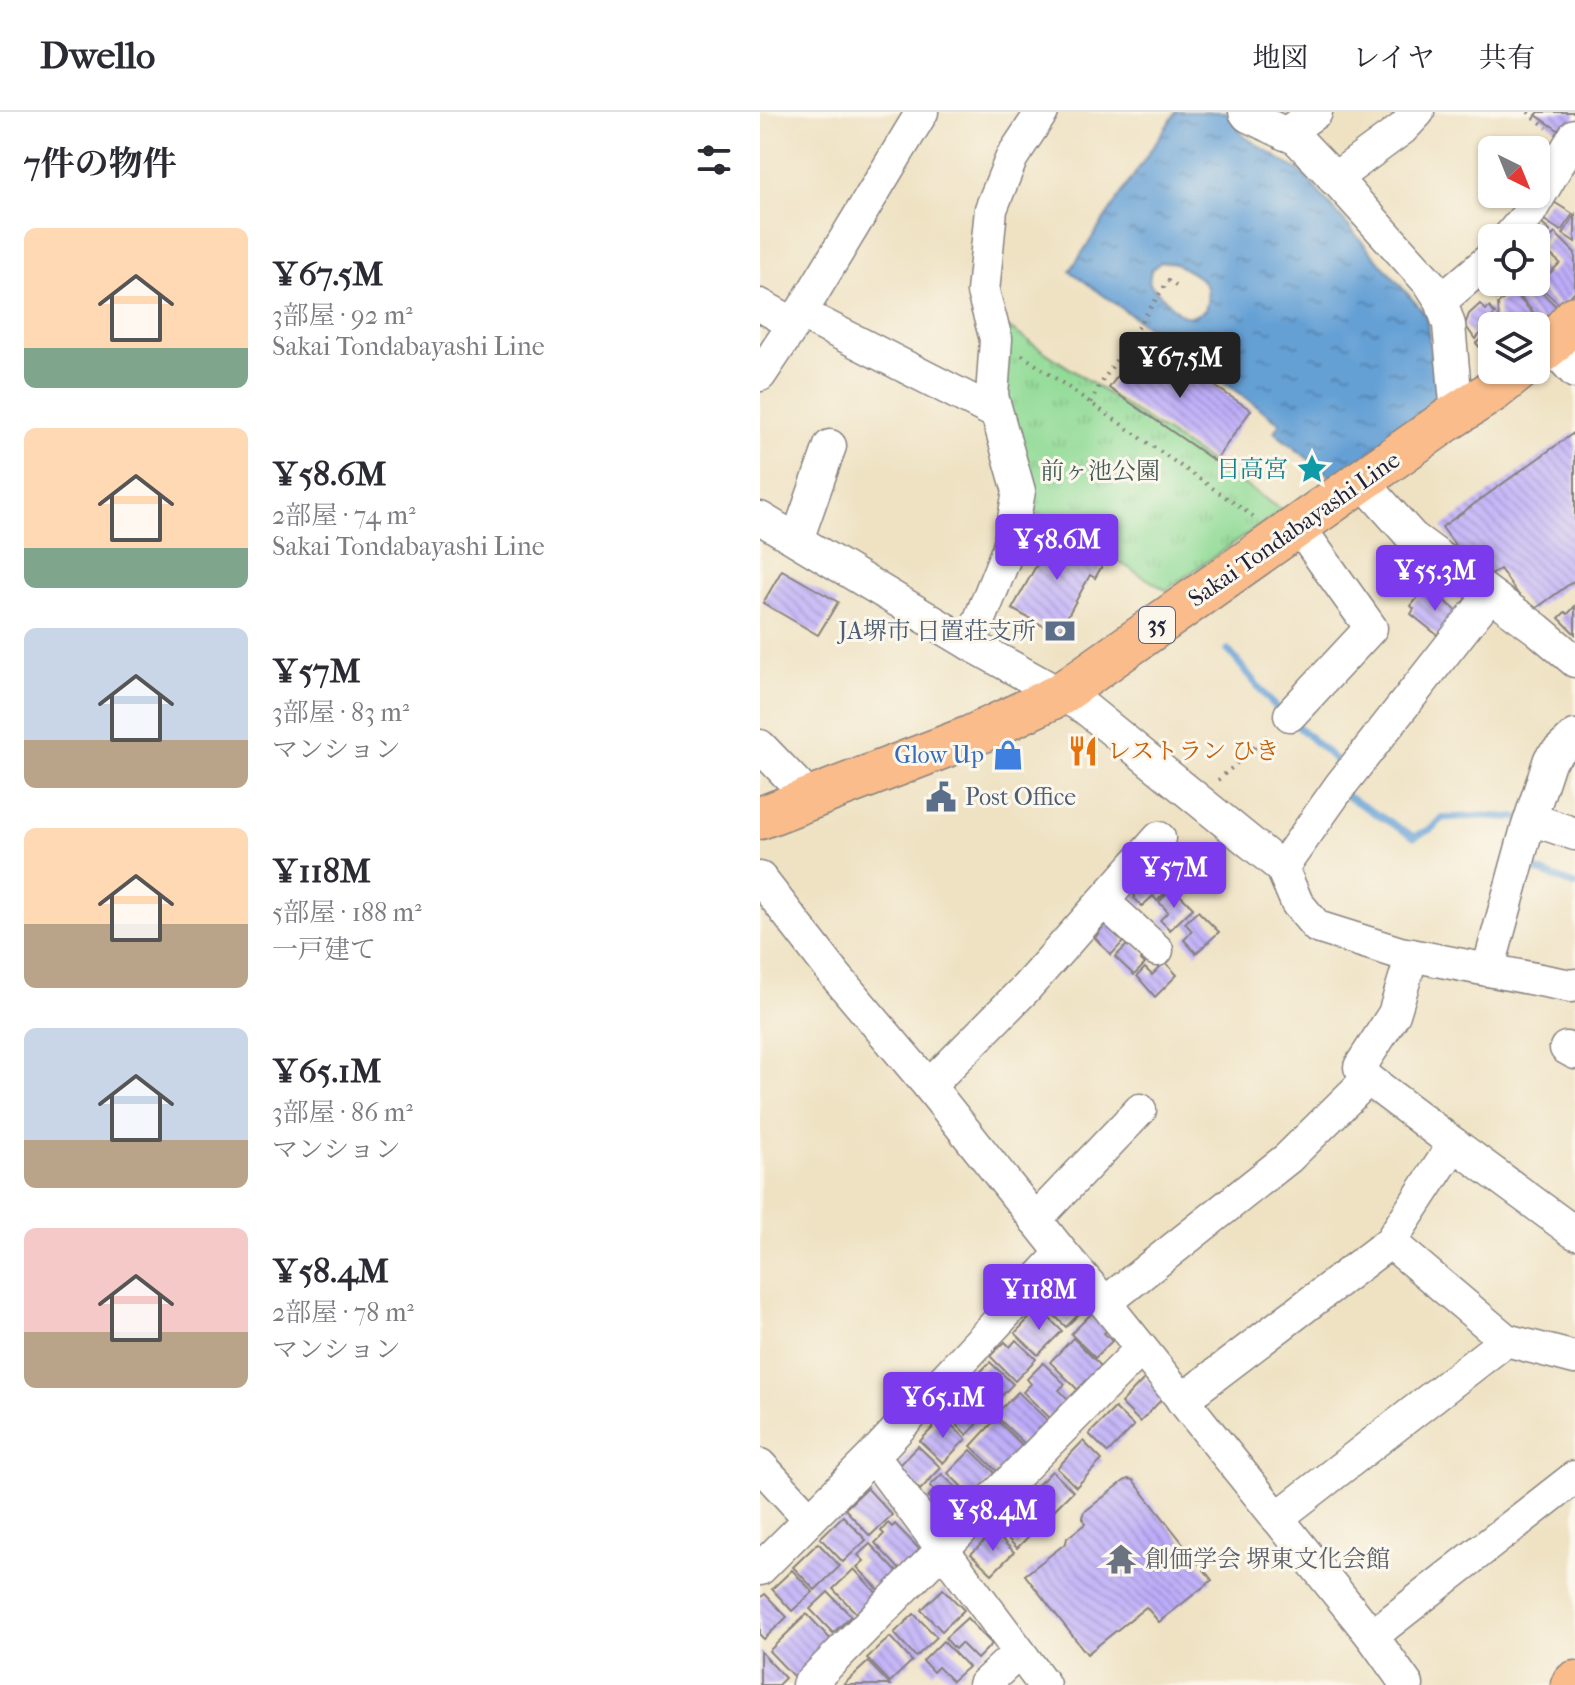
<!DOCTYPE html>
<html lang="ja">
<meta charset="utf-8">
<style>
:root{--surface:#fff;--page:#f7f7f7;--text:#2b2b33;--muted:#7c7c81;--line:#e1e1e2;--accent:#7c3aed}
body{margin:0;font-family:"IM FELL French Canon","Noto Serif JP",serif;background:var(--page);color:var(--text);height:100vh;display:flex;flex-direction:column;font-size:30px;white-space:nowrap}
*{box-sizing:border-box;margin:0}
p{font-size:26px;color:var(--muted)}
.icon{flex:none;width:44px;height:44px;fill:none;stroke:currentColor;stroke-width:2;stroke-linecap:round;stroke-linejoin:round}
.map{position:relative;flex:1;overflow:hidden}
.sheet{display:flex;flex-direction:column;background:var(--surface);width:760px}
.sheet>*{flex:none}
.needle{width:52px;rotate:137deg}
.buttons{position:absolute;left:718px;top:24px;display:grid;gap:16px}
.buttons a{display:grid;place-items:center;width:72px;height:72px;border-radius:12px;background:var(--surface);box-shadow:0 2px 6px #0004;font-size:40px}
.price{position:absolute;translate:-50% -68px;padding:0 18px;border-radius:8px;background:var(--accent);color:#fff;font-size:26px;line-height:52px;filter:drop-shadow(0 2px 4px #0008)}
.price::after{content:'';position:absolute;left:50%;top:48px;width:24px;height:18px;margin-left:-12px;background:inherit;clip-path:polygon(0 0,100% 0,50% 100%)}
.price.active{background:#222;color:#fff}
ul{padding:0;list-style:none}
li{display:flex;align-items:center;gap:24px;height:200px;padding:0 24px}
li span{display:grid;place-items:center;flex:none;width:224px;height:160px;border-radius:12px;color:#555}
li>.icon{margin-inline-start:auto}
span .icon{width:96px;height:96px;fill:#fffc;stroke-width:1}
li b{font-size:34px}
h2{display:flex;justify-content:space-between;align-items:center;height:96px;padding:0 24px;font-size:34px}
header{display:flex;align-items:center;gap:48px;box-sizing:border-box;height:112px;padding:0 40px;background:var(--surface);border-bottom:2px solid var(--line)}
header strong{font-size:38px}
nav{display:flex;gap:44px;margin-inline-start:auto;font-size:28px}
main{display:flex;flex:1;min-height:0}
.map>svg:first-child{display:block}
.park{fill:url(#park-tufts);stroke:#5a7e69;stroke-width:2}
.water{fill:url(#water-ripples);stroke:#446188;stroke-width:2;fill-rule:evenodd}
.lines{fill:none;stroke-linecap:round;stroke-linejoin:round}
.stream{stroke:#65a0d5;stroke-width:7}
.building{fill:url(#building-back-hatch)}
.minor-casing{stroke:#88827f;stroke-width:35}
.major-casing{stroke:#88827f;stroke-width:45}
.path{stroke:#88827f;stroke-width:4;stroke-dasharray:2 6;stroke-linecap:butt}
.minor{stroke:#fff;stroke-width:32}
.major{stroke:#f9bc8a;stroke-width:42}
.labels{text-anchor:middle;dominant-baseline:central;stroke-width:6;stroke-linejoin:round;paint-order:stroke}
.shield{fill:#fbf7ec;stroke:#636270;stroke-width:2}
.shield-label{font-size:22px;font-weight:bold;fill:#22223b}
.culture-label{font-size:24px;fill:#0d838f;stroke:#fbf7ec;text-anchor:end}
.park-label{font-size:24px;fill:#445a57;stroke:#fbf7ec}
.street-label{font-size:24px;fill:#22223b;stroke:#fbf7ec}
.service-label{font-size:24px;fill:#4e5e75;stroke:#fbf7ec;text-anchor:end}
.food-label{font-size:24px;fill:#c56008;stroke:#fbf7ec;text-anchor:start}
.shop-label{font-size:24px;fill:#366cbe;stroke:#fbf7ec;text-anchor:end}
.worship-label{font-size:24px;fill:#5b616d;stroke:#fbf7ec;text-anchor:start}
</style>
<header>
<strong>Dwello</strong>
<nav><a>地図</a><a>レイヤ</a><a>共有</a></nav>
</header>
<main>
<section class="sheet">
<h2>7件の物件<svg class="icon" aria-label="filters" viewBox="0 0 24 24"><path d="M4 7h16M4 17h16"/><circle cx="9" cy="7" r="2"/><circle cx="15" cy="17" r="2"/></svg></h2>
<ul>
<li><span style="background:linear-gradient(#ffd9b3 75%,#7fa58c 0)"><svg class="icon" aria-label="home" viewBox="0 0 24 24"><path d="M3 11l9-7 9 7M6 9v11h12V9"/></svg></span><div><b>¥67.5M</b><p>3部屋 · 92 m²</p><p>Sakai Tondabayashi Line</p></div></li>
<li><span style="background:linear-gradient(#ffd9b3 75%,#7fa58c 0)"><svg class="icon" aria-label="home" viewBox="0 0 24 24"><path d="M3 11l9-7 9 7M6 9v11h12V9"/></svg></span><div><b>¥58.6M</b><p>2部屋 · 74 m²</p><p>Sakai Tondabayashi Line</p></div></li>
<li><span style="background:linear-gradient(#c9d6e8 70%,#b9a48a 0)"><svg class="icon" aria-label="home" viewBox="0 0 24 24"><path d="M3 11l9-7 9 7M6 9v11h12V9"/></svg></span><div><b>¥57M</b><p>3部屋 · 83 m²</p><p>マンション</p></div></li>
<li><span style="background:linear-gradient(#ffd9b3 60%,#b9a48a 0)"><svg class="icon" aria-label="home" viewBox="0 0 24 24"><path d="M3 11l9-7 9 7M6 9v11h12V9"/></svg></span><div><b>¥118M</b><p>5部屋 · 188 m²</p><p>一戸建て</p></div></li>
<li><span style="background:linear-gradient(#c9d6e8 70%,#b9a48a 0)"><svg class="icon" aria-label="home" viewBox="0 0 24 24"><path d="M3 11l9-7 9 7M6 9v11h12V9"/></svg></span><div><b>¥65.1M</b><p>3部屋 · 86 m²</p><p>マンション</p></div></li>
<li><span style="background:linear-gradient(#f6c9c9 65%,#b9a48a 0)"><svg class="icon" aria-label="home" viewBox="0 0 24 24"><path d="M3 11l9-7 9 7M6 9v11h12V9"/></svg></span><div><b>¥58.4M</b><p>2部屋 · 78 m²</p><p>マンション</p></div></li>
</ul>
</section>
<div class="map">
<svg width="815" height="1573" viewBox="0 0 815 1573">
<defs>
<pattern id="park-tufts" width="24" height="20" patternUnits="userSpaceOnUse" patternTransform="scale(2)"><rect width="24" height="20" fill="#92db97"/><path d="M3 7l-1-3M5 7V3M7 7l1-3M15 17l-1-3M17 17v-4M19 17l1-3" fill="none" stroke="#7ebc83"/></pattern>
<pattern id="water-ripples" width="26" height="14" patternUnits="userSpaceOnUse" patternTransform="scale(2)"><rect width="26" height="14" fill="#65a0d5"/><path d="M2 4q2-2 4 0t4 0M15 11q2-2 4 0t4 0" fill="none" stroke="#5382ae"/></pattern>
<pattern id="building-back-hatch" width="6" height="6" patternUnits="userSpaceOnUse" patternTransform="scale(2)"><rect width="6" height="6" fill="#bdacf9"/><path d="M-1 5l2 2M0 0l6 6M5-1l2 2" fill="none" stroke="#998ccb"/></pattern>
</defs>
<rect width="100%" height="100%" fill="#fbf7ec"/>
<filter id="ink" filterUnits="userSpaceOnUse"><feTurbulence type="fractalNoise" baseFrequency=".0125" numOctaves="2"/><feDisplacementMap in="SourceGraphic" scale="16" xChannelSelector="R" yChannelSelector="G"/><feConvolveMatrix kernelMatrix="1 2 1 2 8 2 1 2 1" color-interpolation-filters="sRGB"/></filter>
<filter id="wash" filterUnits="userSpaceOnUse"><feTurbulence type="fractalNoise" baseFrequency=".006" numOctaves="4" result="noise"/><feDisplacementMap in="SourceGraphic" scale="32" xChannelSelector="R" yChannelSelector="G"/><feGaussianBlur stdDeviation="1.8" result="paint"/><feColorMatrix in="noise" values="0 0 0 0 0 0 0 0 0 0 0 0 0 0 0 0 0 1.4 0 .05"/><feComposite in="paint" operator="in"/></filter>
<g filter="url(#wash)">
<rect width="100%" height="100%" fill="#efe2c3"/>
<path class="park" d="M243 212 522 398 406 478 275 400 270 371 244 286Z"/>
<path class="water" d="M416 0H466L485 25 542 61 666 203 677 288 574 367 514 320 520 311 310 159ZM401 150C417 150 413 151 425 157 446 168 452 173 445 198 426 210 420 204 407 189 401 182 394 178 389 170L391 158Z"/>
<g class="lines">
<g class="stream">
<path d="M468 538 520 601"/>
<path d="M533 610 582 654V657"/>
<path d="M585 683 654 725 671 717 682 706 724 704 759 706 761 709"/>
<path d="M765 754 815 773"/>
</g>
</g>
<g id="blocks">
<g class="building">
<path d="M779 0H815V5L804 22 776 3Z"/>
<path d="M789 87 813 102 801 119 778 104Z"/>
<path d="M815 103V130L803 122Z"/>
<path d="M775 106 790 119 776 135V126H757Z"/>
<path d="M795 121 815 141V179L801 194 776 171V149L788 163 800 151 782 135Z"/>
<path d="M732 163V170H754L736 187 722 173Z"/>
<path d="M767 170H771L797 195 782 210 756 180Z"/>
<path d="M753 179 785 216 776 223V214H742L739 210 738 192Z"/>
<path d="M720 192 726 198 729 195 735 202 732 205 735 209 715 227 705 213 709 202Z"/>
<path d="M732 217V259L723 248 727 244 716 231Z"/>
<path d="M385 225 423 252 420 257 438 269 441 265 491 298 455 349 349 276Z"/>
<path d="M815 320V468L771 500 740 457 727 466 712 444 706 448 682 415Z"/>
<path d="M291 419 345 449 335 466 330 463 298 522 252 497 285 438 282 436Z"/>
<path d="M22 458 78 490 58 523 3 491Z"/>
<path d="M663 479 667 482 669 479 680 489 682 487 701 502 681 526 651 502 654 497 651 494Z"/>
<path d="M815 494V522L799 506 805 500 808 502Z"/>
<path d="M388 759 407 779 397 789 393 784 382 794 374 786 375 784 369 777Z"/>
<path d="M409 780 414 786 418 781 433 796 410 818 400 808 408 800 399 790Z"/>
<path d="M438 799 459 820 436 841 424 828 432 819 425 811Z"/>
<path d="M349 807 364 829 351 843 335 826Z"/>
<path d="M371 829 385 843 381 848 385 852 374 863 355 845Z"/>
<path d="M405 850 417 863 395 885 377 864 385 856 392 863Z"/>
<path d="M306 1172 328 1193 306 1215 285 1194Z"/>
<path d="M279 1196 302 1219 278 1243 255 1221Z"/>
<path d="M333 1200 349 1216 344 1221 352 1229 335 1246 311 1222Z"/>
<path d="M313 1226 342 1255 319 1279 290 1250Z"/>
<path d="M256 1228 276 1247 255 1269 230 1244 245 1230 250 1235Z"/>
<path d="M230 1250 253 1272 230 1296 207 1274Z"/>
<path d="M283 1251 305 1272 299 1278 308 1287 290 1306 263 1280 271 1272 267 1267Z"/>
<path d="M385 1266 404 1285 380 1310 361 1291Z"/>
<path d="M206 1278 229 1300 207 1323 184 1300Z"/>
<path d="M258 1280 290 1311 267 1334 235 1303Z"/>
<path d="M355 1296 374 1314 348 1341 329 1322Z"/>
<path d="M183 1305 206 1327 183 1351 160 1329Z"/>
<path d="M236 1307 266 1337 241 1363 211 1334Z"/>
<path d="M323 1329 342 1348 316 1375 297 1356Z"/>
<path d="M158 1334 181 1356 160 1378 137 1355Z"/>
<path d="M211 1338 236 1362 213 1386 188 1361Z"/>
<path d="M292 1359 313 1379 286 1406 265 1386Z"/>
<path d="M182 1362 208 1387 189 1406 168 1385 174 1378 170 1374Z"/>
<path d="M368 1367 373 1368 452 1468 399 1510 386 1495 327 1542 265 1463 306 1431 307 1426 325 1412 322 1405 324 1400 364 1369Z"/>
<path d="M107 1376 132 1403 110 1424 85 1397Z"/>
<path d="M262 1391 282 1411 257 1436 238 1417Z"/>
<path d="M83 1404 106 1428 83 1450 60 1426Z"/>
<path d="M128 1411 132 1415 135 1412 164 1442 143 1461 115 1431 124 1422 121 1419Z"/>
<path d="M234 1420 254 1440 232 1462 211 1442Z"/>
<path d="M58 1431 80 1454 55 1478 33 1455Z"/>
<path d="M110 1432 143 1466 125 1484 97 1455 104 1449 98 1443Z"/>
<path d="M94 1457 122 1487 101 1506 73 1477Z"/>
<path d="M32 1458 53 1480 32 1499 12 1477Z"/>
<path d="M183 1477 204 1498 182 1519 161 1498Z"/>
<path d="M68 1480 91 1504 73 1521 50 1497Z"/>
<path d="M5 1482 27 1505 4 1527 0 1523V1486Z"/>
<path d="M47 1502 73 1530 35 1566 9 1539Z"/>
<path d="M154 1502 177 1525 156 1545 134 1521Z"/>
<path d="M207 1506 232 1532 217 1547 201 1531 195 1537 185 1526Z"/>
<path d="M130 1525 152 1549 130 1570 107 1546Z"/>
<path d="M183 1529 208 1555 192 1569 178 1555 173 1560 163 1549Z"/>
<path d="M0 1539 25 1566 18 1573H0Z"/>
<path d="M108 1550 130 1573H83Z"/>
</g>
</g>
</g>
<g filter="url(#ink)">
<use href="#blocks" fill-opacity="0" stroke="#88827f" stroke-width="2"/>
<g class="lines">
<g class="minor-casing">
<g id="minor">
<path d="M485 0 488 4 537 27 581 73 671 173 681 189 689 213 697 302"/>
<path d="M525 22 556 0"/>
<path d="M574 67 642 17 658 0"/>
<path d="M748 126 770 100 815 23"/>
<path d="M681 189 732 145"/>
<path d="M0 193 34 212"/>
<path d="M40 201 236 301"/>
<path d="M790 233 815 260"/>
<path d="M0 263 34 212 162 0"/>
<path d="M602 369 652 425 777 517 815 549"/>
<path d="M0 406 210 532 325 596 522 756 537 791 557 815 640 841 811 874 815 873"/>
<path d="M37 428 70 334"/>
<path d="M210 532 249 435 259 379 232 284 236 227 223 180 231 97 252 45 282 0"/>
<path d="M530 603 611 516 538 414"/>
<path d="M0 634 50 686"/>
<path d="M771 707 815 722"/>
<path d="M522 756 580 674 730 483"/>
<path d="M0 766 75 863 169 974 302 1141 345 1191 612 1524 647 1573"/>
<path d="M344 790 397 838"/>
<path d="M728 858 766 720 790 647 815 624"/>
<path d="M806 936 815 941"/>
<path d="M608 967 600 955 634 902 652 843"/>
<path d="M169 974 265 877 399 726"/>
<path d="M275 1108 380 998"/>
<path d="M630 1130 746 1228 815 1246"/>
<path d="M345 1191 528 1046 608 967 694 1032"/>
<path d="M422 1288 630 1130 694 1032 815 1121"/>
<path d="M113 1344 284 1573"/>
<path d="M0 1353 50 1407"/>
<path d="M517 1406 746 1228"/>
<path d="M0 1457 113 1344 302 1141"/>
<path d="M612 1524 815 1365"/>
<path d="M48 1573 381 1237"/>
<path d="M224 1573 259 1540"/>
</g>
</g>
<g class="major-casing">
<g id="major">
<path d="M776 244 790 233 815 205"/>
<path d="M0 706 210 625 299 583 686 309 734 278 759 258"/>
<path d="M812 1573 815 1570"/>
</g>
</g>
<g class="path">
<path d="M768 0 787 16"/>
<path d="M262 243 494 405"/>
<path d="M331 291 338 276 408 169 419 176"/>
<path d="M458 668 511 621"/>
</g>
<use href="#minor" class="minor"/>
<use href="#major" class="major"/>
</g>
</g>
<defs>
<g id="sight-bare" transform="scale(2.4)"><path d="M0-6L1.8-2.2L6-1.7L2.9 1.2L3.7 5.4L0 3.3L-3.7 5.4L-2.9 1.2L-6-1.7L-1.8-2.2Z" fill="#0f9aa8" stroke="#fbf7ec" stroke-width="2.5" paint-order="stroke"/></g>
<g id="bank-bare" transform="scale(2.4)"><path d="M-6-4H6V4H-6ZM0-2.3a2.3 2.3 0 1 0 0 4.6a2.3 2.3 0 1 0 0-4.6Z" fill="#5c6f8a" stroke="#fbf7ec" stroke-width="2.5" paint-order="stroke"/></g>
<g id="restaurant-bare" transform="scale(2.4)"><path d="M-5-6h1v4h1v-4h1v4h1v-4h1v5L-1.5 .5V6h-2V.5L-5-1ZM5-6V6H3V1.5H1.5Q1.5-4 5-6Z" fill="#e8710a" stroke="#fbf7ec" stroke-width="2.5" paint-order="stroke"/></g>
<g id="shop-bare" transform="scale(2.4)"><path d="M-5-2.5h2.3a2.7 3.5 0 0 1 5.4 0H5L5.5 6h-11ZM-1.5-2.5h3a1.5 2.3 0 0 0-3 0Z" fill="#3f7fe0" stroke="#fbf7ec" stroke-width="2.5" paint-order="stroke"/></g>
<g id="civic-bare" transform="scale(2.4)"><path d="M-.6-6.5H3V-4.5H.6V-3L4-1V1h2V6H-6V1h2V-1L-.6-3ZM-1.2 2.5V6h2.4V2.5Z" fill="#5c6f8a" stroke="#fbf7ec" stroke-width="2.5" paint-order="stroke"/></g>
<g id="temple-bare" transform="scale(2.4)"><path d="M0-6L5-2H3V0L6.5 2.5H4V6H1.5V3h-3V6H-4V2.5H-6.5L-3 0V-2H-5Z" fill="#6b7280" stroke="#fbf7ec" stroke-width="2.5" paint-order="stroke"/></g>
</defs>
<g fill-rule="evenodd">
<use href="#sight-bare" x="552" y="357"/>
<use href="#bank-bare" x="300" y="519"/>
<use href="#restaurant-bare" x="323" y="639"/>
<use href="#shop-bare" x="248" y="643"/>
<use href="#civic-bare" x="181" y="685"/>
<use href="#temple-bare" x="361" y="1447"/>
</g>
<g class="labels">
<rect class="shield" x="379" y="495" width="36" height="36" rx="6"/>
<g class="shield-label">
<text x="397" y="513">35</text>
</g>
<g class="culture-label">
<text x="528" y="357">日高宮</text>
</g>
<g class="park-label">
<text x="340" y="359">前ヶ池公園</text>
</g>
<g class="street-label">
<text transform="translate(534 417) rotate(-35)">Sakai Tondabayashi Line</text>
</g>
<g class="service-label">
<text x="276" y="519">JA堺市 日置荘支所</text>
<text x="205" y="685" text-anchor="start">Post Office</text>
</g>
<g class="food-label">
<text x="347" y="639">レストラン ひき</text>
</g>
<g class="shop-label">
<text x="224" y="643">Glow Up</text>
</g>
<g class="worship-label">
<text x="385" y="1447">創価学会 堺東文化会館</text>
</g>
</g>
</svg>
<div class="buttons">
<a><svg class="needle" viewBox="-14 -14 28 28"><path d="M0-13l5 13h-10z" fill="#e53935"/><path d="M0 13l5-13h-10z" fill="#7c7c81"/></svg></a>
<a><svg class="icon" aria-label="locate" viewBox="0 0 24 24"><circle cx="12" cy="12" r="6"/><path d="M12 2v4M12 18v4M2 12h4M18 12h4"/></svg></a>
<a><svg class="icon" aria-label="layers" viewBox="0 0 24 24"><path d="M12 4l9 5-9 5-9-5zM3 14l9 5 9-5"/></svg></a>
</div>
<b class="price active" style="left:420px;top:288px">¥67.5M</b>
<b class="price" style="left:297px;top:470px">¥58.6M</b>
<b class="price" style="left:675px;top:501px">¥55.3M</b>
<b class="price" style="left:414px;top:798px">¥57M</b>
<b class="price" style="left:279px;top:1220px">¥118M</b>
<b class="price" style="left:183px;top:1328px">¥65.1M</b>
<b class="price" style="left:233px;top:1441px">¥58.4M</b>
</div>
</main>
